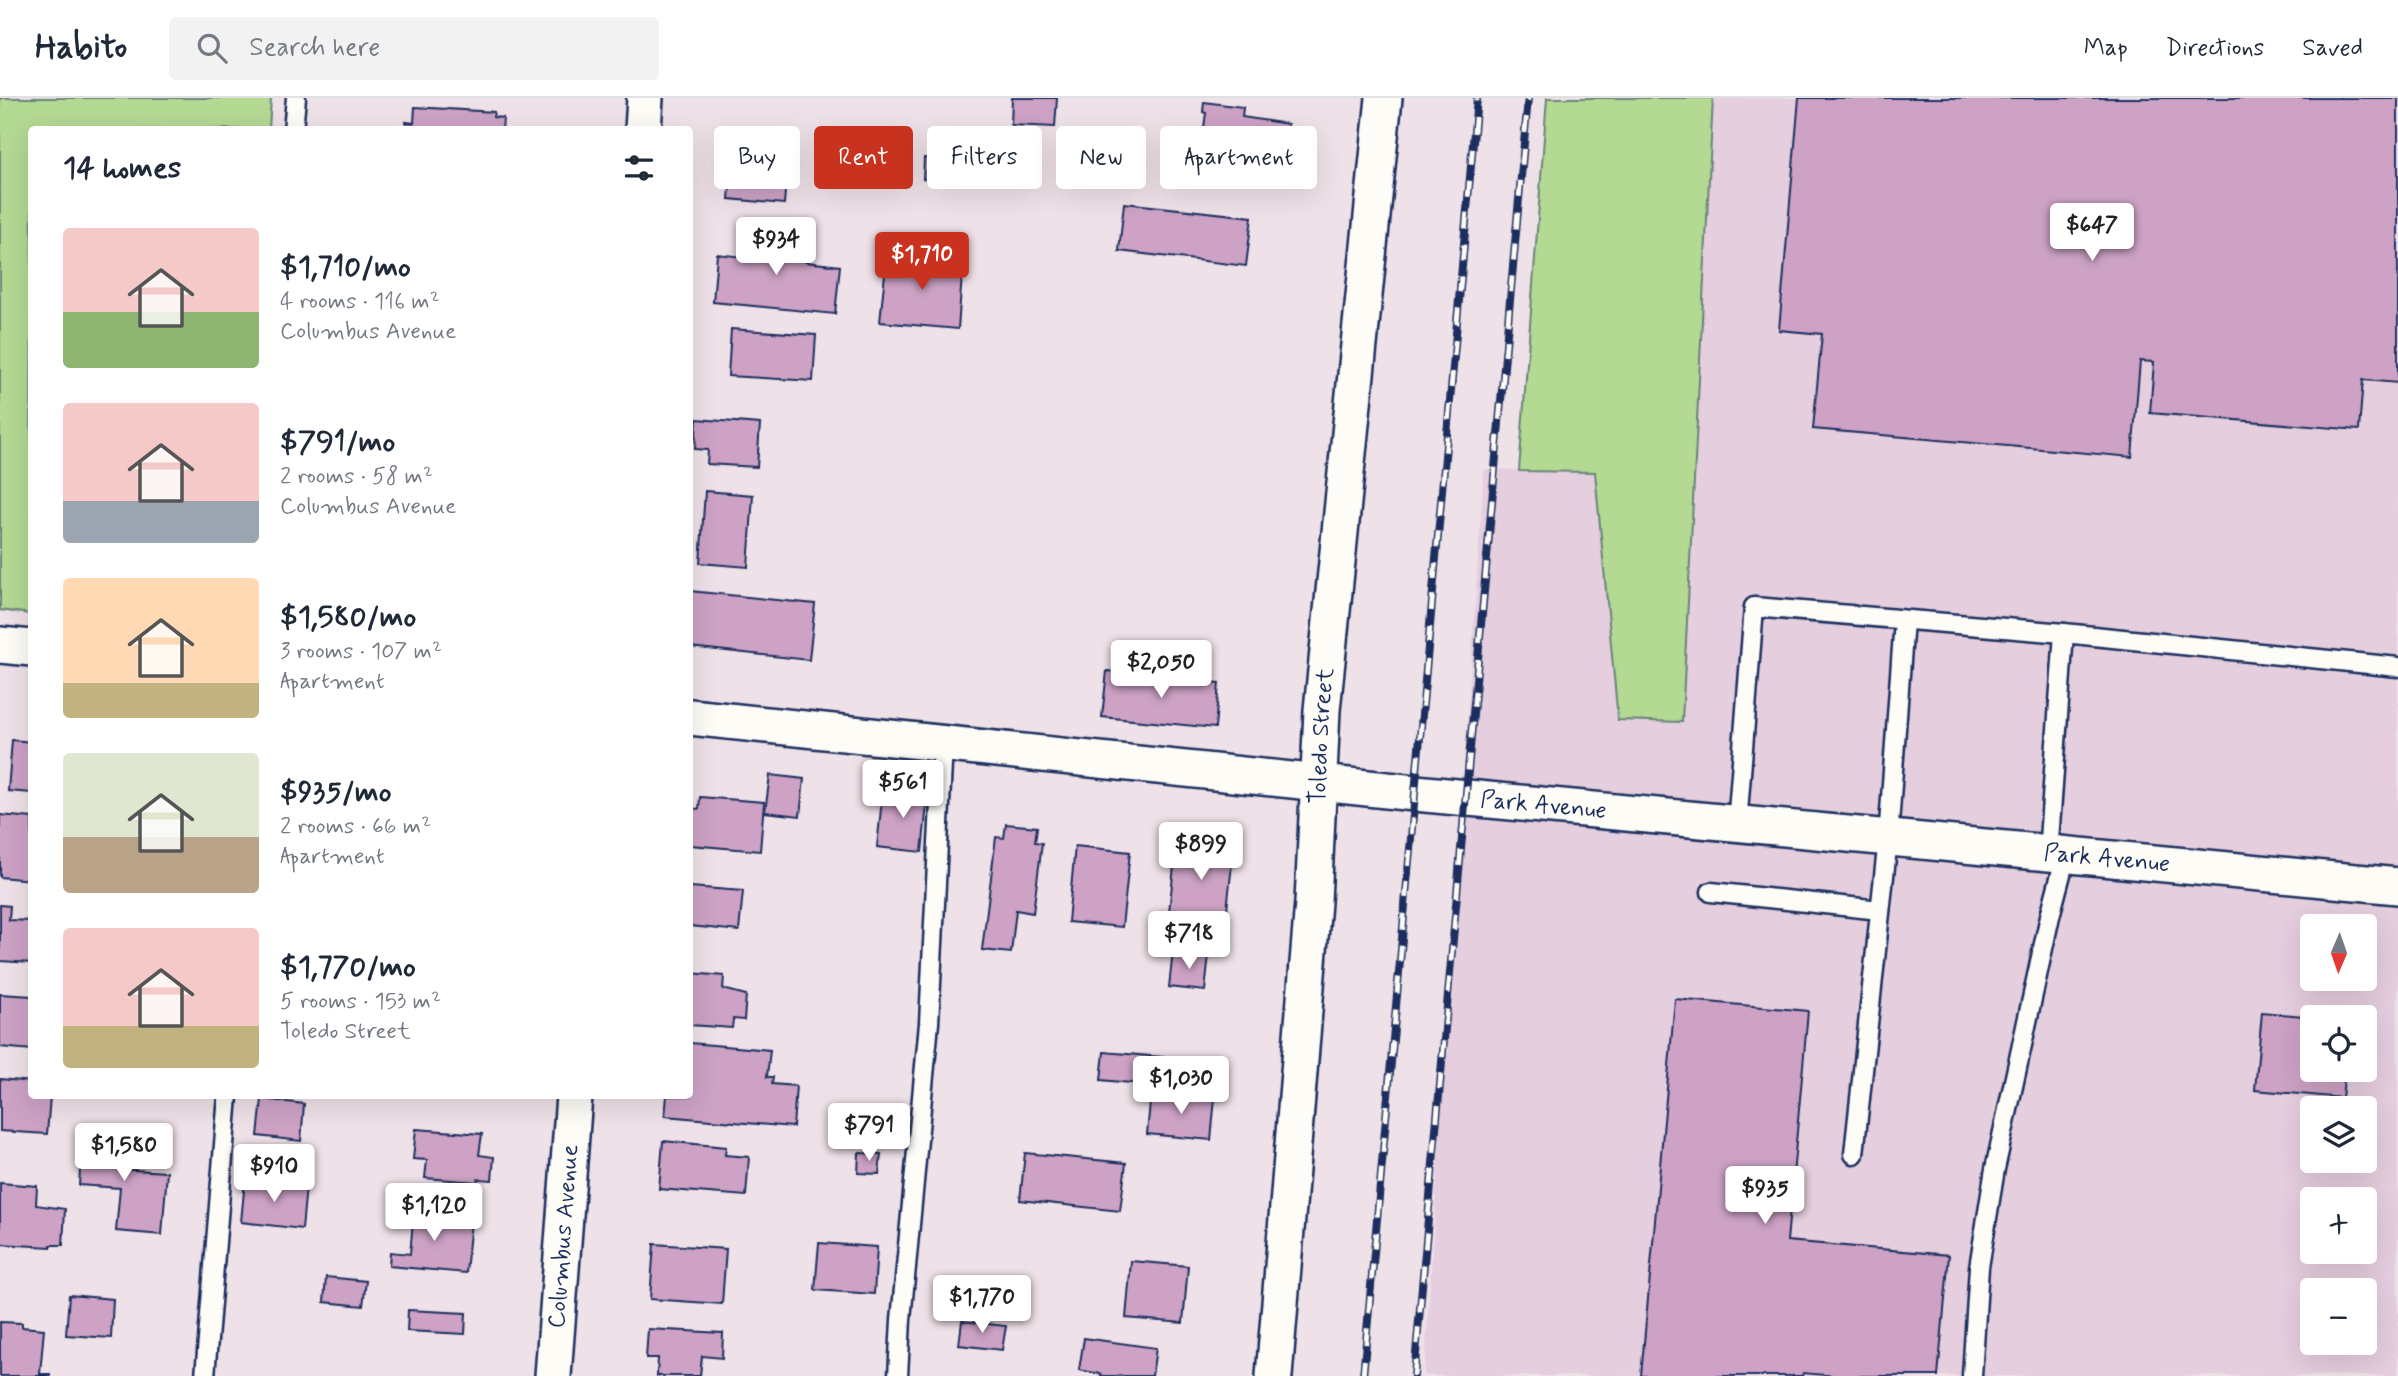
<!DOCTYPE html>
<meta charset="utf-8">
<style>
:root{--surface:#fff;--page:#f2f2f3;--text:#1f2937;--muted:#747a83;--line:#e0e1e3;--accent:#c8321e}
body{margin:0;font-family:Mynerve,sans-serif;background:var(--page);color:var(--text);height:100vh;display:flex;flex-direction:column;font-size:26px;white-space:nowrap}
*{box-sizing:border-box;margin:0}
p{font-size:23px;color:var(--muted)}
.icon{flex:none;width:38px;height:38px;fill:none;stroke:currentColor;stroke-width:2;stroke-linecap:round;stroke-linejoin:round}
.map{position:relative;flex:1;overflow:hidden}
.panel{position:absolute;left:28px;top:28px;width:665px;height:973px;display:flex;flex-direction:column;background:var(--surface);border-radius:7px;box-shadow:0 7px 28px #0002}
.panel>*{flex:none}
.top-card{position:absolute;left:714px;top:28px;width:665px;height:63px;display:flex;gap:14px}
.needle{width:46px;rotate:182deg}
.buttons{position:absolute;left:2300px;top:816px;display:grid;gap:14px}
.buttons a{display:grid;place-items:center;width:77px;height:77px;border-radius:7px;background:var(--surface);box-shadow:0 7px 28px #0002;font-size:35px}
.price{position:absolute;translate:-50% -60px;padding:0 16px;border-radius:7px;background:#fff;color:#222;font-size:23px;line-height:46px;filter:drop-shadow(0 2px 4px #0008)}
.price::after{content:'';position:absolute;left:50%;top:42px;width:21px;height:16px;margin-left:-10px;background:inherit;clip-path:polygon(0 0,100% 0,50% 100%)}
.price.current{background:var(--accent);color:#fff}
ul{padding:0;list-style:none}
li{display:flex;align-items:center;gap:21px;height:175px;padding:0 35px}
li span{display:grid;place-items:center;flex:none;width:196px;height:140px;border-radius:7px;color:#555}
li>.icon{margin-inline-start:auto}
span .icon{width:84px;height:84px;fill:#fffc;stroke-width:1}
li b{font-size:30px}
h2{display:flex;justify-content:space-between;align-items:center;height:84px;padding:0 35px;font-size:30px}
.tag{padding:0 24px;border-radius:7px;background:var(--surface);box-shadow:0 7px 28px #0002;font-size:24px;line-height:63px}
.tag.current{background:var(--accent);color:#fff}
header{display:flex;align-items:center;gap:42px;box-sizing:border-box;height:98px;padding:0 35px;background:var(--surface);border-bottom:2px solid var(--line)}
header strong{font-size:33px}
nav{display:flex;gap:38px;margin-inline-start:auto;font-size:24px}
.search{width:490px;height:63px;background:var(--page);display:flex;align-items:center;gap:18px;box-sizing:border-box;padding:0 24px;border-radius:7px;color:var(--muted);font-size:26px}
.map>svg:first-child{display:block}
.built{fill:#e5cede;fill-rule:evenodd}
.green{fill:#b4d993;stroke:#688478;stroke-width:2}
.building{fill:#cda2c5;stroke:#1b2f5e;stroke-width:2}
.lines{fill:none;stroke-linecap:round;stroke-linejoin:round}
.lane-casing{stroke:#1b2f5e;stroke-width:23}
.street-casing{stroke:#1b2f5e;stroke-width:40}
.lane{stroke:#fdfcf7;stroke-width:18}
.street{stroke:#fdfcf7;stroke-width:35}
.rail-casing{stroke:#1b2f5e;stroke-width:8}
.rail{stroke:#fdfcf7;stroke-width:5;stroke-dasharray:16;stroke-linecap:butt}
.labels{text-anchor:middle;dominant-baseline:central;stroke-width:7;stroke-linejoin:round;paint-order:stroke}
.street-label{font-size:24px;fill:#1b2f5e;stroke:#fdfcf7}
</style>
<header>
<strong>Habito</strong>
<div class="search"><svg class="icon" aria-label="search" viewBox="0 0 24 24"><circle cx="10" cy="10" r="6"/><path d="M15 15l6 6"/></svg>Search here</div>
<nav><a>Map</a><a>Directions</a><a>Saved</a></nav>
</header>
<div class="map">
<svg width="2398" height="1278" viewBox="0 0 2398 1278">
<rect width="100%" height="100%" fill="#efe1e8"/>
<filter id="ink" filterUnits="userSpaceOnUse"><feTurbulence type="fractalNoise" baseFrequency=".0143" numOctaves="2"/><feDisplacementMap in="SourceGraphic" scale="14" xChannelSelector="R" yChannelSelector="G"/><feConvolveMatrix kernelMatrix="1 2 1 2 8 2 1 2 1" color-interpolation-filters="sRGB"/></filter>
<g filter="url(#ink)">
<path class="built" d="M1713 0H2398V1278H1424L1484 371 1595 374 1618 621 1682 624ZM2312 828H2364V880H2312ZM2312 919H2364V971H2312ZM2312 1010H2364V1062H2312ZM2312 1101H2364V1153H2312ZM2312 1192H2364V1244H2312Z"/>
<g class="green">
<path d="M0 0H271L269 31 32 32 31 516 0 512Z"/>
<path d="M1547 0H1713L1682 624 1618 622 1595 374 1519 373Z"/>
</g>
<g class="building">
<path d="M1012 0H1057L1055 29 1011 27Z"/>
<path d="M1799 0H2398V285L2363 282 2359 332 2150 315 2154 264 2140 263 2132 359 1813 331 1822 236 1779 232Z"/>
<path d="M1204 4 1243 9 1242 19 1288 26 1286 39 1298 41 1294 72 1281 70 1279 85 1198 73 1206 15 1203 14Z"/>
<path d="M415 9 494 14 493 19 503 20 502 32H406V24L414 25Z"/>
<path d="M734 41 789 45 784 106 729 101Z"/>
<path d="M924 60 970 64 968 85 923 81Z"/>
<path d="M1124 105 1252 119 1246 168 1119 153Z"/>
<path d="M746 136 808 142 806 164 840 168 835 216 713 204 717 156 744 159Z"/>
<path d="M887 156 963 163 958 231 880 224Z"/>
<path d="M731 231 816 237 813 283 728 278Z"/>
<path d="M697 321 760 326 757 369 707 366 708 352 695 351Z"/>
<path d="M705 393 753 397 748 469 700 465Z"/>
<path d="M690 493 815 506 809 562 690 549Z"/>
<path d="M1107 573 1219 585 1215 630 1102 619Z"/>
<path d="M12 642 32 644V695L8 693Z"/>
<path d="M770 677 804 681 800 718 765 714Z"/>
<path d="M883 691 928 696 922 754 877 749Z"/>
<path d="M700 699 764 704 760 753 690 747V710L699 711Z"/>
<path d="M0 717 32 720V782L0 779Z"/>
<path d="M1006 726 1037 729 1035 744 1042 745 1033 815 1016 812 1011 855 982 852 996 739 1004 740Z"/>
<path d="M1187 744 1224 748 1222 765 1232 766 1226 821 1169 814 1175 759 1185 761Z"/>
<path d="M1075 748 1130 754 1122 829 1068 824Z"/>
<path d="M690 789 743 793 739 833 690 828Z"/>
<path d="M0 807 10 808 9 822 32 823V865L0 863Z"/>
<path d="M1173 853 1209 857 1205 893 1169 889Z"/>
<path d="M690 875 724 878 723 891 746 897 744 922 733 921 732 930 690 927Z"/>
<path d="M0 896 32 898V952L0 949Z"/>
<path d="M1675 901 1808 913 1787 1143 1949 1157 1938 1278H1836L1803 1275 1802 1278H1641Z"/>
<path d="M2262 914 2312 919V971H2345L2342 1000 2255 992Z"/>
<path d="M690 945 770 952 767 979H773L772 986 796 988 793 1029 665 1018 667 998H690Z"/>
<path d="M1104 954 1173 960 1171 989 1101 982Z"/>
<path d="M0 981 32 984V998H50L47 1036 0 1033Z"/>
<path d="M1151 993 1215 1000 1211 1042 1147 1036Z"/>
<path d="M262 1001 304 1006 301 1043 258 1038Z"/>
<path d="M83 1030 120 1033 118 1071 167 1074 162 1137 116 1133 120 1090 79 1087Z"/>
<path d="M416 1031 482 1036 479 1057 494 1059 492 1082 478 1081 477 1084 425 1080 427 1062 413 1061Z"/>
<path d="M663 1043 726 1049 725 1057 749 1059 746 1098 659 1091Z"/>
<path d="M859 1055 881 1056 879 1076 858 1075Z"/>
<path d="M1025 1055 1126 1065 1120 1113 1020 1102Z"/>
<path d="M245 1082 306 1088 302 1131 241 1124Z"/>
<path d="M0 1085 37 1088 36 1107 65 1111 63 1147H51V1149L0 1146Z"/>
<path d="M394 1107 416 1109 415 1118 471 1123 466 1175 389 1168 390 1154 410 1156 413 1123 393 1121Z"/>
<path d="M819 1145 877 1149 874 1196 815 1192Z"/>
<path d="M654 1146 726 1151 722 1206 650 1201Z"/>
<path d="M1131 1163 1188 1168 1183 1225 1126 1220Z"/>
<path d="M326 1179 366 1183 363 1208 324 1204Z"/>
<path d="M69 1197 113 1201 111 1240 66 1237Z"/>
<path d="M408 1212 466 1215 465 1236 407 1233Z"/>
<path d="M962 1223 1006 1228 1002 1252 959 1247Z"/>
<path d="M0 1224 22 1225V1229L44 1231 40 1276H50V1278H0Z"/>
<path d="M648 1231 723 1235 722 1260 702 1258 700 1278H657L658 1260H646Z"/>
<path d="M1084 1240 1156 1250 1152 1278H1101V1276L1079 1272Z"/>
</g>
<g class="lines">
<g class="lane-casing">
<g id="lane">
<path d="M293 32 296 0"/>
<path d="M1737 727 1754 509 2064 535"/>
<path d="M2048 756 2064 535 2398 569"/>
<path d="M1711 794 1880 812"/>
<path d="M1854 1056 1888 741 1904 522"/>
<path d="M205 1278 228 998"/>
<path d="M898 1278 901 1222 929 925 943 646"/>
<path d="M1972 1278 1979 1169 1995 1071 2050 818 2066 757"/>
</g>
</g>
<g class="street-casing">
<g id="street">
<path d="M643 32 645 0"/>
<path d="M0 547 32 550"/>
<path id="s1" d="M690 619 1415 695 2398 788"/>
<path id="s2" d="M553 1278 574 998"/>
<path id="s3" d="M1274 1278 1313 804 1322 612 1384 0"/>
</g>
</g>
<use href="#lane" class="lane"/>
<use href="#street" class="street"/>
<g class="rail-casing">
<g id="rail">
<path d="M1363 1278 1477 0"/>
<path d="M1414 1278 1528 0"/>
</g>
</g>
<use href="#rail" class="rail"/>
</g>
</g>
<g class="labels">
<g class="street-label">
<text stroke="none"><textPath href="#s3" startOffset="642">Toledo Street</textPath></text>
<text stroke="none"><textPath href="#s1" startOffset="858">Park Avenue</textPath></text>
<text stroke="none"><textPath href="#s1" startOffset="1424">Park Avenue</textPath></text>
<text stroke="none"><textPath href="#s2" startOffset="140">Columbus Avenue</textPath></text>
</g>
</g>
</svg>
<div class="buttons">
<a><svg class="needle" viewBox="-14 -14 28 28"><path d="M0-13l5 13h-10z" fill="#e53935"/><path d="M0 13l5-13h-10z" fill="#747a83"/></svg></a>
<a><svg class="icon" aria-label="locate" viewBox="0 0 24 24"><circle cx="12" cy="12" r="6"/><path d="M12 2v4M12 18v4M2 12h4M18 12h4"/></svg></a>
<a><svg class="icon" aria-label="layers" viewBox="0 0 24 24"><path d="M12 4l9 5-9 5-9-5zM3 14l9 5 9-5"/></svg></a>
<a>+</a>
<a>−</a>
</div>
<b class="price" style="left:2092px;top:165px">$647</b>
<b class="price" style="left:776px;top:179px">$934</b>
<b class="price current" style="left:922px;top:194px">$1,710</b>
<b class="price" style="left:1161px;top:602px">$2,050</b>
<b class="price" style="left:903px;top:722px">$561</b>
<b class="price" style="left:1201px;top:784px">$899</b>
<b class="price" style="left:1189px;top:873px">$718</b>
<b class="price" style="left:1181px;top:1018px">$1,030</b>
<b class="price" style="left:869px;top:1065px">$791</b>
<b class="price" style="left:124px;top:1085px">$1,580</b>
<b class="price" style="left:274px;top:1106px">$910</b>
<b class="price" style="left:1765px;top:1128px">$935</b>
<b class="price" style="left:434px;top:1145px">$1,120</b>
<b class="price" style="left:982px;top:1237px">$1,770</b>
<div class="top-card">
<a class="tag">Buy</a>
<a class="tag current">Rent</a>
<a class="tag">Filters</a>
<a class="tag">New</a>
<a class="tag">Apartment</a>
</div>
<section class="panel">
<h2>14 homes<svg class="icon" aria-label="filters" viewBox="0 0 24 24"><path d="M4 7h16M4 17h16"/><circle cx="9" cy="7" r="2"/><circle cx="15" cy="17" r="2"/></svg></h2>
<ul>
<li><span style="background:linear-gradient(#f6c9c9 60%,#8fb573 0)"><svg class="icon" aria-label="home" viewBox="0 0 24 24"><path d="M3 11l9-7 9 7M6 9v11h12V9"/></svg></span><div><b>$1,710/mo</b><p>4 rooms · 116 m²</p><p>Columbus Avenue</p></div></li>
<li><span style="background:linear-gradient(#f6c9c9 70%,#9aa5b1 0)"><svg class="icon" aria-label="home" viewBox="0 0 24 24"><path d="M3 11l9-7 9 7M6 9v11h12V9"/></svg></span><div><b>$791/mo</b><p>2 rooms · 58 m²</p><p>Columbus Avenue</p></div></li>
<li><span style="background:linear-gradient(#ffd9b3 75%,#c2b280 0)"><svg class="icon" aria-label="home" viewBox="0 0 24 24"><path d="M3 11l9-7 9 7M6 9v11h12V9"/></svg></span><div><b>$1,580/mo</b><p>3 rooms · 107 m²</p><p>Apartment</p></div></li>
<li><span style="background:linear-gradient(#dfe7d0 60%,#b9a48a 0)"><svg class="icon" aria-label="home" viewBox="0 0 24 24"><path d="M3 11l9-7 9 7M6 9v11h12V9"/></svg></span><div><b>$935/mo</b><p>2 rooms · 66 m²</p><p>Apartment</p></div></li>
<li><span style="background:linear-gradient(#f6c9c9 70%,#c2b280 0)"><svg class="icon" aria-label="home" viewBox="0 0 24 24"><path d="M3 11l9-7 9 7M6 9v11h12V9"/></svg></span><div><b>$1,770/mo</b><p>5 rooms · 153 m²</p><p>Toledo Street</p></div></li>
</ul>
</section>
</div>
